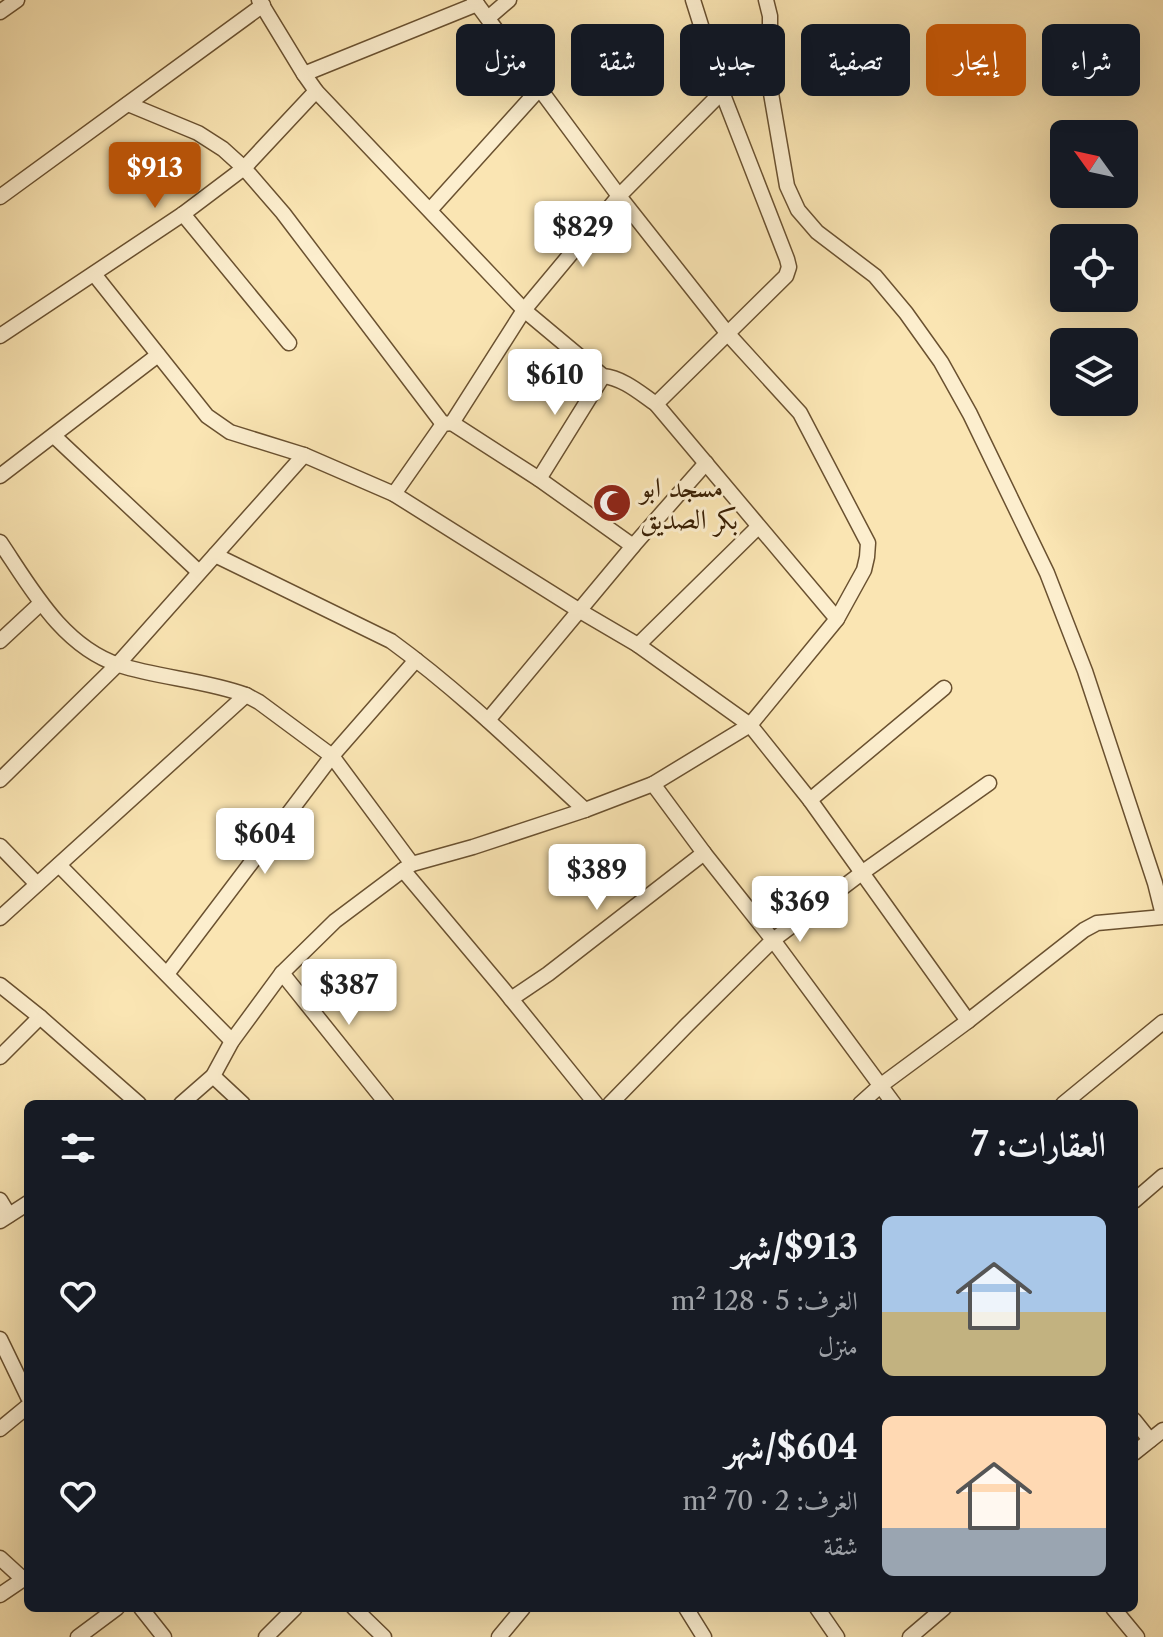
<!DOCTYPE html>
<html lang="ar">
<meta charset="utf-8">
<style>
:root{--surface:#171b24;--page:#20242c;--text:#f1f3f6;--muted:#9ea1a6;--accent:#b45309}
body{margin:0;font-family:"Libre Caslon Text",Amiri,serif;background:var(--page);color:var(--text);direction:rtl;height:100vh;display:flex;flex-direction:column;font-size:30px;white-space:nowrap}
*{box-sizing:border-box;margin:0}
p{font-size:26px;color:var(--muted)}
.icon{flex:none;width:44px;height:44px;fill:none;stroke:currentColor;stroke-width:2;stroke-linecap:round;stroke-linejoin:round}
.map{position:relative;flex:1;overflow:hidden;direction:ltr}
.side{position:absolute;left:24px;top:1100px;width:1114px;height:512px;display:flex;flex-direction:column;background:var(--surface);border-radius:12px;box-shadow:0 8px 32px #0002;direction:rtl}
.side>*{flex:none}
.hud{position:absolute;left:24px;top:24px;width:1116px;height:72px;direction:rtl;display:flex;gap:16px}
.needle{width:52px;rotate:303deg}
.buttons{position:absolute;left:1050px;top:120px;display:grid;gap:16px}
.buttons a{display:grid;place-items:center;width:88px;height:88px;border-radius:12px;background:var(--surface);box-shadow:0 8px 32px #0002;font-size:40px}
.price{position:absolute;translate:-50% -68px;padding:0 18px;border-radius:8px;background:#fff;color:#222;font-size:26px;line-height:52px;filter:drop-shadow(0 2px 4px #0008)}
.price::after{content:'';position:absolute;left:50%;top:48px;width:24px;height:18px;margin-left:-12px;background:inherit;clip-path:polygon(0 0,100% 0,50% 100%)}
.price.active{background:var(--accent);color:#fff}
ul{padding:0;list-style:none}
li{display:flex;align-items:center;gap:24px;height:200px;padding:0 32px}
li span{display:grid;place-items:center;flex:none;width:224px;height:160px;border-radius:12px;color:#555}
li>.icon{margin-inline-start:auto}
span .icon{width:96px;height:96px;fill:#fffc;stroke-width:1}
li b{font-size:34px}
h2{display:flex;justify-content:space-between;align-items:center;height:96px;padding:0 32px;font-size:34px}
.tag{padding:0 28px;border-radius:12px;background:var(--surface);box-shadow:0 8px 32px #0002;font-size:28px;line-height:72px}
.tag.active{background:var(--accent);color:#fff}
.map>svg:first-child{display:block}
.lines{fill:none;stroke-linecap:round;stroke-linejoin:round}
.minor-casing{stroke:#6a5130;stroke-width:17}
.minor{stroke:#fceece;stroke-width:14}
.labels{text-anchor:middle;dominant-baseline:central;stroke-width:6;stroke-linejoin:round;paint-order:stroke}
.poi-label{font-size:28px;fill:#3a2004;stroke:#fceece;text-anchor:start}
</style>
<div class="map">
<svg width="1163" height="1637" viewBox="0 0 1163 1637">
<rect width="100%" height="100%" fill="#fae5b3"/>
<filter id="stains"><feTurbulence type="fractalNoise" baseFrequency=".0025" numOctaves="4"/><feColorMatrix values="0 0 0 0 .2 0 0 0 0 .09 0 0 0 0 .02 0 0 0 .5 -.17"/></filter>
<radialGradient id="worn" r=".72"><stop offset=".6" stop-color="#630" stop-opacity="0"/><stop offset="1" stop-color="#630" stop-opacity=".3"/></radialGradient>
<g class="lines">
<g class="minor-casing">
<g id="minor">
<path d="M259 0 304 74 316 91 524 310 603 376C623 378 640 393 656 404L837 619"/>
<path d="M766 0 770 16V34L768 76 787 186 798 210 817 232 875 276 906 313 941 362 970 414 1047 573 1085 671 1155 883 1163 915"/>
<path d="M0 12 17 0"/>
<path d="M488 18 509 0"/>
<path d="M304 74 477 4"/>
<path d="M128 104 198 133 223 149 244 168 283 213 443 424"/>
<path d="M0 197 263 5"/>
<path d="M430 210 540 88"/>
<path d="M183 214 289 343"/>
<path d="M94 274 207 416 230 432 304 455 394 494 580 611 638 645 750 725 810 800 968 1021"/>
<path d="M0 336 183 214 244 168 316 91"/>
<path d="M656 404 786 276 789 267 787 259 722 92 693 0"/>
<path d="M452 423 539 479 633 546"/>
<path d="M54 436 199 572"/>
<path d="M0 476 158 355"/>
<path d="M539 479 603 376"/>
<path d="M394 494 443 424 452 423 524 310 619 196 722 92"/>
<path d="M0 542C31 588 62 646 119 665 160 678 205 680 246 695L259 702 332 756 412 864"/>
<path d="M215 555 391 641C461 692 522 752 585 810"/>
<path d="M0 641 41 603"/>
<path d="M638 645 758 527"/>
<path d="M488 720 633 546 706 463"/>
<path d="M0 780 118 664 304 455"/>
<path d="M653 784 704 853 773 940 894 1104"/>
<path d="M810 800 944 688"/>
<path d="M0 846 37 884"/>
<path d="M59 865 232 1041"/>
<path d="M403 870 503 989 596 1104"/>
<path d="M0 918 246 695"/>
<path d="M282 973 387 1104"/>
<path d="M167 974 332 756 416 660"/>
<path d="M0 985 40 1017 139 1104"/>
<path d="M511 999 548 974 704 853"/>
<path d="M0 1057 40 1017"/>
<path d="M213 1076 243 1104"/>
<path d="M181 1104 213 1076 232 1041 282 973 335 921 403 870 412 864 473 847 585 810 653 784 750 725 837 619 864 570 867 557 868 543 800 413 728 334 619 196 474 0"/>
<path d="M610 1104 687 1025 773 940 863 872 989 783"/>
<path d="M860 1104 880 1086 968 1021 1084 930 1097 923 1163 917"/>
<path d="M1063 1104 1163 1022"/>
<path d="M0 1200 9 1215"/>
<path d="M1134 1201 1163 1176"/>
<path d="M0 1221 28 1203"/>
<path d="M0 1339 28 1397"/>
<path d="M1134 1420 1150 1440"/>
<path d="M0 1429 28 1406"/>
<path d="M1134 1453 1163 1430"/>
<path d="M0 1558 23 1579"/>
<path d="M0 1595 28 1576"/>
<path d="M141 1608 164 1637"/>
<path d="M354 1608 384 1637"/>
<path d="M686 1608 704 1637"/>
<path d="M817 1608 837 1637"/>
<path d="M1113 1608 1137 1637"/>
<path d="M78 1637 117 1608"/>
<path d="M266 1637 295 1608"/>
<path d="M499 1637 523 1608"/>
<path d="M910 1637 944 1608"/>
</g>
</g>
<use href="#minor" class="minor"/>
</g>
<defs>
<g id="mosque-disc" transform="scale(2)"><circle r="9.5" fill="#8f2418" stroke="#fceece"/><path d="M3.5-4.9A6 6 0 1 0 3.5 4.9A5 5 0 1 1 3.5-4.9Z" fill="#fff"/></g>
</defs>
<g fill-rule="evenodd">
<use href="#mosque-disc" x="612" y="503"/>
</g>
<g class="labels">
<g class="poi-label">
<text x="640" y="487">مسجد ابو<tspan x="640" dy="32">بكر الصديق</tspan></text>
</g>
</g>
<rect width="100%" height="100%" filter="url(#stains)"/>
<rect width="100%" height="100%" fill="url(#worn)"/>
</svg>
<div class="buttons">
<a><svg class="needle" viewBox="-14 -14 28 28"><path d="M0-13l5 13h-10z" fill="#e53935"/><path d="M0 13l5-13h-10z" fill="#9ea1a6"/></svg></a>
<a><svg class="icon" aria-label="locate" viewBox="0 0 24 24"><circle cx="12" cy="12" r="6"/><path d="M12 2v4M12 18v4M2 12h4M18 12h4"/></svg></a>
<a><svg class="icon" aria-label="layers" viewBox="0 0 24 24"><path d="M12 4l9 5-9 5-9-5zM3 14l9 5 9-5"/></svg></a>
</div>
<b class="price active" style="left:155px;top:210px">$913</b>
<b class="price" style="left:583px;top:269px">$829</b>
<b class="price" style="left:555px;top:417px">$610</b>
<b class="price" style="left:265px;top:876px">$604</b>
<b class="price" style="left:597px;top:912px">$389</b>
<b class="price" style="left:800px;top:944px">$369</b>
<b class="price" style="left:349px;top:1027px">$387</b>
<div class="hud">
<a class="tag">شراء</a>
<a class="tag active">إيجار</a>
<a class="tag">تصفية</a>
<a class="tag">جديد</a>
<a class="tag">شقة</a>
<a class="tag">منزل</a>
</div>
<section class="side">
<h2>العقارات: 7<svg class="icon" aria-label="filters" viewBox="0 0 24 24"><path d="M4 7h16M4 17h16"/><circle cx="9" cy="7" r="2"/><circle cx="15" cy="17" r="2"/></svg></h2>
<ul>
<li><span style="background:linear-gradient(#a9c7e8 60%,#c2b280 0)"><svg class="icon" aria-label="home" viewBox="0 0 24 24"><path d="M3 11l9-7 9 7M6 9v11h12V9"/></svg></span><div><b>$913/شهر</b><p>الغرف: 5 · 128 m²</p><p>منزل</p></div><svg class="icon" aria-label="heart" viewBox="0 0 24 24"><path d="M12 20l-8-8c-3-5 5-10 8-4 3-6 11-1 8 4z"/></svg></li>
<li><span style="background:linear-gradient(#ffd9b3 70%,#9aa5b1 0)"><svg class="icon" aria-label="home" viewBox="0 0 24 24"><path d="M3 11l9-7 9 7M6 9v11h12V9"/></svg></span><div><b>$604/شهر</b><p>الغرف: 2 · 70 m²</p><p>شقة</p></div><svg class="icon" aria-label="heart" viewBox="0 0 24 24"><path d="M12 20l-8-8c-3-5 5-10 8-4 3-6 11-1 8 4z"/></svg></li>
</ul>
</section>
</div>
